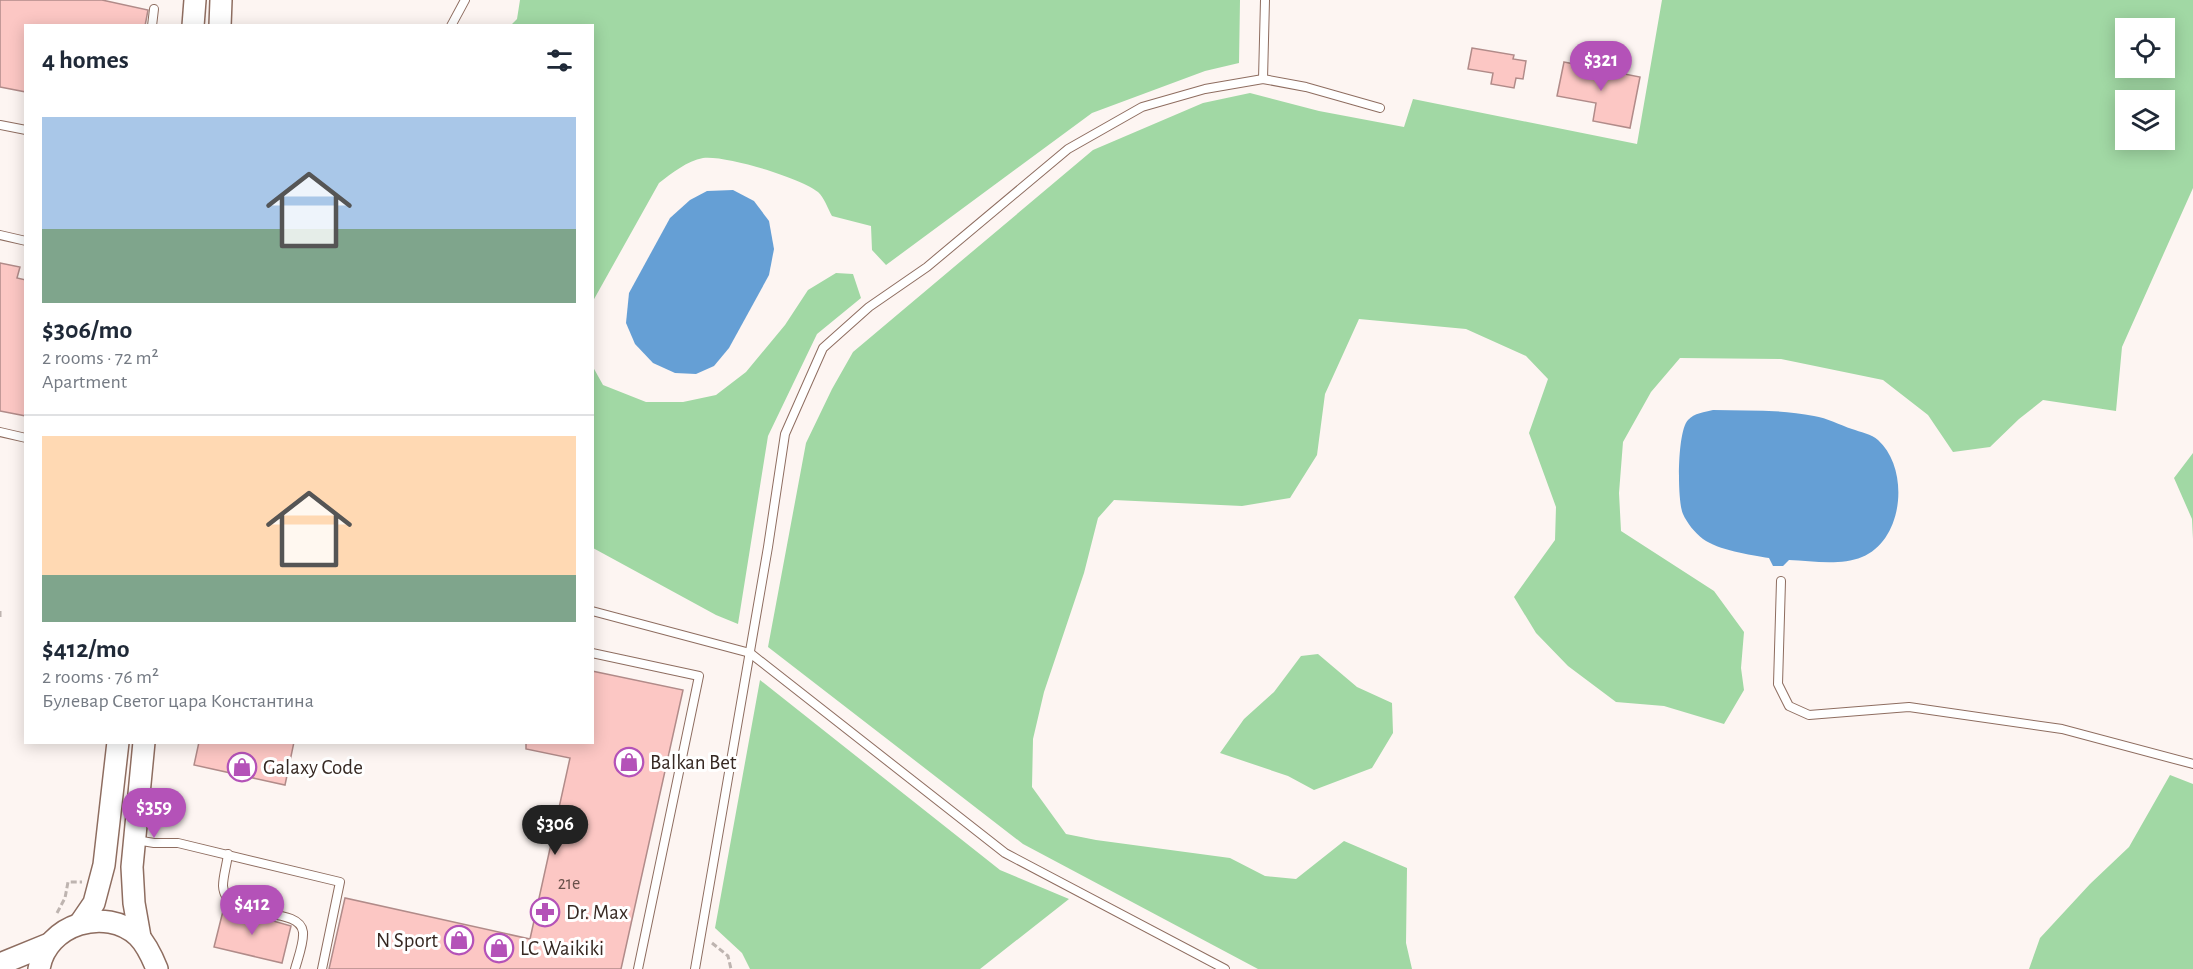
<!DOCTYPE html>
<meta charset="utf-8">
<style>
:root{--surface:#fff;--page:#f6f6f7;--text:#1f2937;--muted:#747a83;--line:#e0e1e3;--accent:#b452b8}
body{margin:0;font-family:"Alegreya Sans",sans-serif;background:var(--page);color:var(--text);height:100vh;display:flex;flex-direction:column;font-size:22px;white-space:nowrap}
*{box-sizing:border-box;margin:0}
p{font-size:20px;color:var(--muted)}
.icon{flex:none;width:33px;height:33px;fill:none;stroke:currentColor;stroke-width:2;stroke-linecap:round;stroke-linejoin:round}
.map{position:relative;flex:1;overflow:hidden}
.panel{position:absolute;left:24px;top:24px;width:570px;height:720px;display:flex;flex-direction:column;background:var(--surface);border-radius:0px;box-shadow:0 3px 15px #0003}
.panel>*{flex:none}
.fabs{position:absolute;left:2115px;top:18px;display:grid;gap:12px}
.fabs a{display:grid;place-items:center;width:60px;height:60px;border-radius:0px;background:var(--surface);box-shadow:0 3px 15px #0003;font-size:30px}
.price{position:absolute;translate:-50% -51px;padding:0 14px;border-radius:21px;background:var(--accent);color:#fff;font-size:20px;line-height:39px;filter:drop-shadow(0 2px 3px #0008)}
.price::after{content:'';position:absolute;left:50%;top:36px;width:18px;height:14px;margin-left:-9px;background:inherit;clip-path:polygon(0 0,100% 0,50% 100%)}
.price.active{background:#222;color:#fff}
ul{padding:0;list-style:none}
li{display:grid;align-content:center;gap:12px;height:318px;padding:0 18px}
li+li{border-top:2px solid var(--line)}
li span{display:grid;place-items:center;height:186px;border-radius:0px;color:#555}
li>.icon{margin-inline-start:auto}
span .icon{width:108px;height:108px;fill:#fffc;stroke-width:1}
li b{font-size:26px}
h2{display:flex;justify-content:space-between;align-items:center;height:72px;padding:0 18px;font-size:26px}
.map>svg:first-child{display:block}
.green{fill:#a1d8a4;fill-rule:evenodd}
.water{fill:#659fd5}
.building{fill:#fcc7c4;stroke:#b18b89;stroke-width:1.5}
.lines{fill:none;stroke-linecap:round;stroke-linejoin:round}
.service-casing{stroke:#8e6d60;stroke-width:10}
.secondary-casing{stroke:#8e6d60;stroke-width:24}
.path{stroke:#beb4b0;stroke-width:3;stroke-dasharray:6 3;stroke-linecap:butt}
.service{stroke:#fff;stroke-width:8}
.secondary{stroke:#fff;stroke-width:21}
.labels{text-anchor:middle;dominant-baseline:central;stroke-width:6;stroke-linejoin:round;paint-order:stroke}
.number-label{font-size:18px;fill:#68504a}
.poi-label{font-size:21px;fill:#362822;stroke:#fff;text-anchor:start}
</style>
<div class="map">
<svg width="2193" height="969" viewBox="0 0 2193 969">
<rect width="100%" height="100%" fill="#fdf5f2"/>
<g class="green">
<path d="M520 0H1240L1239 63 1205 71 1092 113 886 265 872 250 871 226 832 216C828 209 824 197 818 192 800 178 726 155 703 158 687 161 672 173 659 183L593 301 592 26 511 25 517 19Z"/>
<path d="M1662 0H2193V188L2122 347 2116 411 2043 400 2019 419 1990 447 1953 452 1928 415 1883 380 1781 359 1680 358 1651 392 1623 442 1619 493 1621 531 1714 591 1744 632 1741 668 1744 690 1724 724 1664 706 1616 702 1568 666 1536 633 1514 597 1555 540 1556 507 1529 433 1548 379 1526 356 1466 329 1359 319 1325 394 1317 455 1290 498 1242 506 1114 500 1098 518 1084 573 1044 692 1033 739 1032 787 1066 834 1096 840 1230 858 1265 876 1296 879 1344 841 1407 868 1406 943 1412 969H1258L1023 844 768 647 806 443 832 389 853 352 1093 150 1203 103 1250 93 1319 111 1404 127 1413 99 1637 144ZM2126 28H2164V68H2126ZM2126 100H2164V140H2126Z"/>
<path d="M836 273 853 274 861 298 817 334 768 436 738 624 716 615 593 548V367L603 385 646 402H683L716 395 746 372 785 325 808 290Z"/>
<path d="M2193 453V539L2192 519 2174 478Z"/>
<path d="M1318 654 1357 687 1392 703 1393 733 1372 768 1314 790 1288 776 1220 753 1244 719 1274 692 1301 656Z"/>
<path d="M760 680 1000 870 1069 899 980 969H750L742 953 715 928Z"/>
<path d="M2170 775 2193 784V969H2029L2040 938 2090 884 2129 847Z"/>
</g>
<g class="water">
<path d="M733 190 754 201 769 221 774 249 769 275 729 348 714 366 696 374 675 373 653 363 635 344 626 323 629 293 670 218 690 200 707 191Z"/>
<path d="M1713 410C1746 411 1781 409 1814 416 1827 418 1840 425 1852 429 1860 432 1872 434 1878 440 1910 469 1904 540 1862 557 1840 566 1812 561 1789 560L1783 566H1773L1769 558C1750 555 1718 550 1703 539 1695 533 1687 523 1683 514 1677 501 1677 431 1688 420 1694 413 1705 412 1713 410Z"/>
</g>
<g class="building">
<path d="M0 0H102L148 10 145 26H26V92L0 87Z"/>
<path d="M1472 48 1514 55 1513 59 1526 61 1523 79 1516 78 1514 88 1491 84 1493 73 1468 69Z"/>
<path d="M1564 62 1640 77 1630 128 1593 121 1596 103 1557 96Z"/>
<path d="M0 263 20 267 17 278 26 280V416L0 411Z"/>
<path d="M592 671 683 690 621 969H329L345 898 530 939 570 758 526 749V742H592Z"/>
<path d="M199 742H294L285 785 194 765Z"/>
<path d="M224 907 291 926 282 963 214 947Z"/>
</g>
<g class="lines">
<g class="service-casing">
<g id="service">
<path d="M152 26 154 9"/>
<path d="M451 26 465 0"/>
<path d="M1263 79 1265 0"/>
<path d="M0 125 26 130"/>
<path d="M0 235 26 241"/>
<path d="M0 432 26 438"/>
<path d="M1781 581 1778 684 1789 706 1809 715 1909 707 2062 729 2193 764"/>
<path d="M592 611 750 653 1005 853 1225 969"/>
<path d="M592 653 699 676 638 969"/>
<path d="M136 840 154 843H178L340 882 322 969"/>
<path d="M228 854C227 864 223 876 223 886 225 923 300 904 303 932 304 943 298 958 295 969"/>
<path d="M695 969 768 547 785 434 823 348 869 307 927 267 1068 149 1142 107 1205 89 1263 79 1306 87 1380 108"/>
</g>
</g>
<g class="secondary-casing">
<g id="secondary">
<path d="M193 26 195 0"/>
<path d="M220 26 221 0"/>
<path d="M81 922 94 903 104 865 118 742"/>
<path d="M140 937 134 903 132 867 144 742"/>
<path d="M0 964 49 944"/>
<path d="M39 969C46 924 106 906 138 936 146 944 153 959 157 969"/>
</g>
</g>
<g class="path">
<path d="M0 611V618"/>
<path d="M57 913 65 898 68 882H82"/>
<path d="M712 943 728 956 731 969"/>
</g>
<use href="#service" class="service"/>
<use href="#secondary" class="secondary"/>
</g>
<defs>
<g id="shop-ring" transform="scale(1.5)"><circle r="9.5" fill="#fff" stroke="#b452b8" stroke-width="1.5"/><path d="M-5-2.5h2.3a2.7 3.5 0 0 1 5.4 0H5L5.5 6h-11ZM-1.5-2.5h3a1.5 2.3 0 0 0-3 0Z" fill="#b452b8"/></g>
<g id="pharmacy-ring" transform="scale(1.5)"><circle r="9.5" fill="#fff" stroke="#b452b8" stroke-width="1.5"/><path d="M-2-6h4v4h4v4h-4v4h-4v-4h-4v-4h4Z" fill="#b452b8"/></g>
</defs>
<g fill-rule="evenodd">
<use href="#shop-ring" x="629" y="762"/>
<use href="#shop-ring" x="242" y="767"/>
<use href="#pharmacy-ring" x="545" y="912"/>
<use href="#shop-ring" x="459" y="940"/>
<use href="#shop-ring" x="499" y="948"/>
</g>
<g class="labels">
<g class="number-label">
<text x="569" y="884">21e</text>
</g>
<g class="poi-label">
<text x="650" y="762">Balkan Bet</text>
<text x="263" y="767">Galaxy Code</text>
<text x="566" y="912">Dr. Max</text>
<text x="438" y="940" text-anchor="end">N Sport</text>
<text x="520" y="948">LC Waikiki</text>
</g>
</g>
</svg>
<div class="fabs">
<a><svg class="icon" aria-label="locate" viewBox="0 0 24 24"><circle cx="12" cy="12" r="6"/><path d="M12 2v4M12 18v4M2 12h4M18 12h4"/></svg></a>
<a><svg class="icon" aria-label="layers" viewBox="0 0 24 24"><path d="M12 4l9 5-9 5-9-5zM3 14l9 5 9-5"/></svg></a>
</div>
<b class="price" style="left:1601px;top:92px">$321</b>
<b class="price" style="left:154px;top:839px">$359</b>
<b class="price active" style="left:555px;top:856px">$306</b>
<b class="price" style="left:252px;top:936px">$412</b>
<section class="panel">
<h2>4 homes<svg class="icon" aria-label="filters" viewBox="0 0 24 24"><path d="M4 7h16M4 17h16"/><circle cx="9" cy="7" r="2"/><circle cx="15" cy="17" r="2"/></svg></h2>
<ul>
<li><span style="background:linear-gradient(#a9c7e8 60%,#7fa58c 0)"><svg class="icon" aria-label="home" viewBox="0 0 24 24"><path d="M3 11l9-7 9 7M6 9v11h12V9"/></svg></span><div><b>$306/mo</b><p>2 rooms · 72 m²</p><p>Apartment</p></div></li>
<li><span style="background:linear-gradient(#ffd9b3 75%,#7fa58c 0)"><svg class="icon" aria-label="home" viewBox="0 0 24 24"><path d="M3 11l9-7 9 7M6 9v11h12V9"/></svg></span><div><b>$412/mo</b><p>2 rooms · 76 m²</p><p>Булевар Светог цара Константина</p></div></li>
</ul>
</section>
</div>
